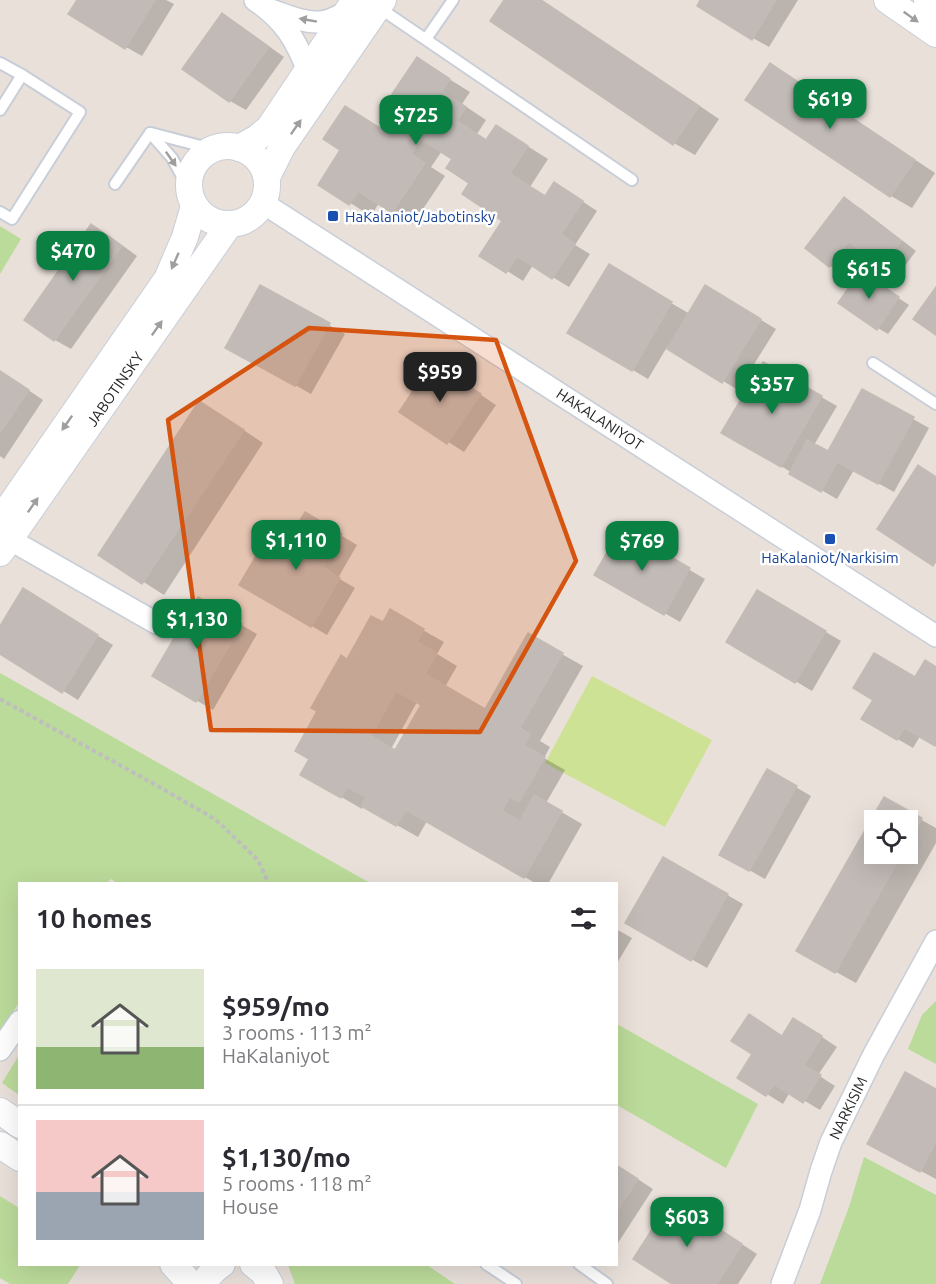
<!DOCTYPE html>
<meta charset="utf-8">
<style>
:root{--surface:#fff;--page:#f7f7f7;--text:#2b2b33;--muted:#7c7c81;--line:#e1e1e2;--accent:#0b8043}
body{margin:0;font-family:Ubuntu,sans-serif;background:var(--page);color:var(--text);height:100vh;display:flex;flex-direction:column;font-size:22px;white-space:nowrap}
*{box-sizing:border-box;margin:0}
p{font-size:20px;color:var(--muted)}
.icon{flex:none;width:33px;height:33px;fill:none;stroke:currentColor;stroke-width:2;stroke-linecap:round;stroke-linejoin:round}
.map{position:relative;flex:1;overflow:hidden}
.sheet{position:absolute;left:18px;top:882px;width:600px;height:384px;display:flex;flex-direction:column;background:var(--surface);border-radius:0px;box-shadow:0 6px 24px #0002}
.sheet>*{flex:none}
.buttons{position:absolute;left:864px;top:810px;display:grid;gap:12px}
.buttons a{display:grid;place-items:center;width:54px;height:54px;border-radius:0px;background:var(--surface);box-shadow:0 6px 24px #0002;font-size:30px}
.price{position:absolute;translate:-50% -51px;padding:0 14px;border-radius:12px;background:var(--accent);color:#fff;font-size:20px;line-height:39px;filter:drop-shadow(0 2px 3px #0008)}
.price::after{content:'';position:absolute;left:50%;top:36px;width:18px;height:14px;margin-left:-9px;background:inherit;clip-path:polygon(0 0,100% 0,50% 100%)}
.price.on{background:#222;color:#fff}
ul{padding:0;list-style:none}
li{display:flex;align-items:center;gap:18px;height:150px;padding:0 18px}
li+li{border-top:2px solid var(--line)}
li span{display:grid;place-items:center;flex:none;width:168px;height:120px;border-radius:0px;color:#555}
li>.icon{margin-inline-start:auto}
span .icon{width:72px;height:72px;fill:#fffc;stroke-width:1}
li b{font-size:26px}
h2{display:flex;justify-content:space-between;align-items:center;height:72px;padding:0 18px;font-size:26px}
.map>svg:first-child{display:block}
.green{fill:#bbdb9a}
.pitch{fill:#cee296}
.shadow{fill:#0003;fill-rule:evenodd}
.building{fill:#c1bab6;stroke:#c3bbb4;stroke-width:1.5;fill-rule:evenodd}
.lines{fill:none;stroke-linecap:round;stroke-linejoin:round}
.service-casing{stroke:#c8ced8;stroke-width:14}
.minor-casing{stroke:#c8ced8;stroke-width:24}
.tertiary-casing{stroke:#c8ced8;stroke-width:28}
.path{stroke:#bebebe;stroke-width:4;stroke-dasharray:4.5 3;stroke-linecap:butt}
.service{stroke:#fff;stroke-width:10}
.minor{stroke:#fff;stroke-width:21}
.tertiary{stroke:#fff;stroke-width:26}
.oneway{fill:#9e9e9e}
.marked{fill:#d5540f;fill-opacity:0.2;stroke:#d5540f;stroke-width:4.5;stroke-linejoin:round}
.transit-dot{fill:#1a4fb4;stroke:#fff;stroke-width:2}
.labels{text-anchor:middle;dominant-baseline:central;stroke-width:5;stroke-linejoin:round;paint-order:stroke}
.transit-label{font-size:15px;fill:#164399;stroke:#fff;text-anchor:start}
.street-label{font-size:15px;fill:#272727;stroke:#fff}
</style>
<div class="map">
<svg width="936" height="1284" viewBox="0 0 936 1284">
<rect width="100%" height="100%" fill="#e9e0da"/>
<g class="green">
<path d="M0 226 21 239 0 274Z"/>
<path d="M0 673 370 883 118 884 111 879 107 883 20 884 19 1003 0 1030Z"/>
<path d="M936 1001V1064L908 1049 922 1015Z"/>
<path d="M617 1024 758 1104 726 1168 617 1105Z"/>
<path d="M19 1055V1095L2 1083Z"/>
<path d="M864 1157 936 1195V1284H820L849 1207Z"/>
<path d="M0 1196 19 1208 20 1264 80 1265 68 1284H10L0 1278Z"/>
<path d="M288 1265H427L455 1284H295Z"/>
</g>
<path class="pitch" d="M592 676 712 740 665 827 545 763Z"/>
<g class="shadow">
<path d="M78 0H166L174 4 142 56 126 47Z"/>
<path d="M506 0H542L719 119 695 155 674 143 492 21Z"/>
<path d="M702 0H798L769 47 753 38Z"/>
<path d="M222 15 238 24 284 57 246 110 230 101 184 69Z"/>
<path d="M417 59 470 92 462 104 486 120 477 134 488 141 497 127 548 159 530 187 546 197 570 193 597 211 575 245 590 254 569 287 533 265 523 281 482 255 504 221 464 193 471 183 454 159 442 151 431 167 445 176 413 224 379 203 371 216 320 184 384 131 405 100Z"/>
<path d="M771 65 791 77 935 173 912 208 891 196 747 100Z"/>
<path d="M844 199 860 208 916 251 898 275 882 266 864 252 846 275 830 266 807 247Z"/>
<path d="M92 226 108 235 137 256 71 349 55 340 26 319Z"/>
<path d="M609 267 690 314 706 287 776 329 738 390 667 347 648 379 570 333Z"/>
<path d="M870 279 909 305 888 334 878 328Z"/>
<path d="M329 325 345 334 311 394 227 347Z"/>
<path d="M763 364 837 406 814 445 828 453 863 391 929 428 894 492 854 470 837 499 791 473V472L723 432Z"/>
<path d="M0 371 43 400 4 459 0 456Z"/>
<path d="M448 373 496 405 464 452 401 412Z"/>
<path d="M221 415 263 443 164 595 100 554Z"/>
<path d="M306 514 357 545 338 578 355 588 327 635 241 584 281 556Z"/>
<path d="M621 530 705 579 680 622 597 574Z"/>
<path d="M758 592 841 641 812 691 728 641Z"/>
<path d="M198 599 257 634 213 710 154 676Z"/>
<path d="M39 600 113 645 78 700 0 652V629Z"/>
<path d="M391 612 444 642 437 654 457 666 445 687 486 711 528 635 583 666 540 741 550 747 544 758 565 770 546 803 582 824 548 884H537L427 821 418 837 363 806 362 809 302 774 311 759 348 661 384 624ZM417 702 423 705 396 752 391 749Z"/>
<path d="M936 668V745L920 736 913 748 863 719 915 679Z"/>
<path d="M768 771 811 796 765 879 721 854Z"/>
<path d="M884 799 936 828V843L856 983 798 951ZM874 820H908V854H874Z"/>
<path d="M664 859 743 904 707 968 627 923Z"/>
<path d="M616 929 632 938 616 965Z"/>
<path d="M810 1029 837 1047 818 1075 835 1086 820 1110 790 1092 783 1104 739 1077 783 1037Z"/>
<path d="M936 1091V1179L885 1152Z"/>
<path d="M616 1165 653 1189 616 1246Z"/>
<path d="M688 1209 757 1254 738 1284H675Z"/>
</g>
<g class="building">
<path d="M77 0H155L125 49 68 14Z"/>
<path d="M504 0H541L699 106 673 145 490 21Z"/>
<path d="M700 0H776L752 40 697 6Z"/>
<path d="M222 13 269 47 229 102 182 69Z"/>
<path d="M417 57 450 79 442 91 466 107 457 121 486 140 496 125 528 146 486 210 462 194 469 183 446 168 452 159 421 139 411 154 425 163 392 213 358 191 349 205 318 185 340 150 323 139 345 106 383 130 403 100 392 94Z"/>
<path d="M770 63 915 160 890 197 745 100Z"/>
<path d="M510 174 545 196 554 182 583 201 561 234 575 244 552 279 517 256 506 273 479 256 502 221 486 210Z"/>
<path d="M844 197 901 241 881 267 849 242 829 267 805 248Z"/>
<path d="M91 224 122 246 54 341 24 320Z"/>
<path d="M609 264 672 302 632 371 567 333Z"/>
<path d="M860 271 899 297 877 330 838 303Z"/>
<path d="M260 285 330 323 295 386 225 348Z"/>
<path d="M705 285 761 319 722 383 667 349Z"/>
<path d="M936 287V335L913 319Z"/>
<path d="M432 362 481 394 447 444 399 412Z"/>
<path d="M763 362 822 396 781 467 721 433Z"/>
<path d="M0 371 29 390 0 433Z"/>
<path d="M862 389 914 417 878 484 837 462 821 492 789 474 807 440 828 451Z"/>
<path d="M199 401 244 430 142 584 98 555Z"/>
<path d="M918 465 936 477V561L933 566 877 529Z"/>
<path d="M305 512 342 534 323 567 340 578 311 627 239 585 263 544 280 554Z"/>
<path d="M621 528 690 568 664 615 594 575Z"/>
<path d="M23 588 98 635 62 693 0 654V626Z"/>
<path d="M757 590 826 631 795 683 726 642Z"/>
<path d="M198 597 242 624 196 702 152 676Z"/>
<path d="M390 609 424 629 417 642 437 653 425 674 485 709 528 633 563 653 520 728 530 734 524 745 545 757 519 802 510 797 502 811 520 821 534 795 562 811 524 878 406 810 396 826 361 806 366 797 347 787 341 798 300 775 309 759 295 751 317 711 311 708 341 655 347 659 371 616 383 622ZM396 691 421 705 395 750 371 736Z"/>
<path d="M874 653 915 677 925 660 936 667V744L935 746 904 728 897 740 861 719 873 700 853 688Z"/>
<path d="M767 769 797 786 749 871 719 855Z"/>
<path d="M884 797 922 818 908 844V820H874V854H902L835 973 796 951Z"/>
<path d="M663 857 728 894 691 961 625 923Z"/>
<path d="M749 1014 782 1036 793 1018 822 1036 804 1065 821 1075 803 1103 774 1084 766 1096 737 1078 752 1054 731 1041Z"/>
<path d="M905 1072 936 1089V1142L920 1172 867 1144Z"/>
<path d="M616 1165 638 1179 616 1213Z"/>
<path d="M672 1198 742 1244 717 1284H672L633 1259Z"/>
</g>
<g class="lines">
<g class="service-casing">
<g id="service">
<path d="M378 7 632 180"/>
<path d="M426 39 453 0"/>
<path d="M0 63 22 75"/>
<path d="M0 110 22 75 80 112 12 219 0 212"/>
<path d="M150 133 172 158 188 187"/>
<path d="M151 133 212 149"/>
<path d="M115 184 150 133"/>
<path d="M873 363 936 404"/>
<path d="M486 1264 516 1284"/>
<path d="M579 1264 607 1284"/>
</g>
</g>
<g class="minor-casing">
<g id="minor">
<path d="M255 0C284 20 295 38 308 71"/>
<path d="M271 10C286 15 303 23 319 22 329 22 338 16 347 12"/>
<path d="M263 203 936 636"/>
<path d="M9 539 156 623"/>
<path d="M0 1050 20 1021"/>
<path d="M782 1284 810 1210 821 1171 831 1142 873 1056 936 941"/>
</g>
</g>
<g class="tertiary-casing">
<g id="tertiary">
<path d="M887 0 936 34"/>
<path d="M927 0 936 6"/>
<circle cx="228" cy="185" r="39"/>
<path d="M239 148 257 138 269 128 355 0"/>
<path d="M267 177 282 147 383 0"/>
<path d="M0 520 167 279 185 237 194 206"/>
<path d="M0 553 229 225"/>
<path d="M0 1111 20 1125"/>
<path d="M0 1145 20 1158"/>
<path d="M173 1264 191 1284"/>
<path d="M253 1264 263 1272 270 1284"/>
<path d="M204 1284C208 1275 213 1270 222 1264"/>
</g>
</g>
<path class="path" d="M0 699 154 784 215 819 258 860 269 884"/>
<use href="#service" class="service"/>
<use href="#minor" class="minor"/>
<use href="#tertiary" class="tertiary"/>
</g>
<defs><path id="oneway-solid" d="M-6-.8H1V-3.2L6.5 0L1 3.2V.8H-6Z" transform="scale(1.5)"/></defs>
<g class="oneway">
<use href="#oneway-solid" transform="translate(911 17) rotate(35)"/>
<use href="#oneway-solid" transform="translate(308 20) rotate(-170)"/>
<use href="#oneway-solid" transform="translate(296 127) rotate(-55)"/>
<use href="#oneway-solid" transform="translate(171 159) rotate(55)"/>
<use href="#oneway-solid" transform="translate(175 261) rotate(114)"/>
<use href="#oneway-solid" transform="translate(157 328) rotate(-55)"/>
<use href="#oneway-solid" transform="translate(67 423) rotate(125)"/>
<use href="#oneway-solid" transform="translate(33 505) rotate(-55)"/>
</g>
<path class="marked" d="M309 328 496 340 576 561 480 732 211 730 168 420Z"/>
<g class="transit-dot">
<rect x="327" y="210" width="12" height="12" rx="3"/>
<rect x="824" y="533" width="12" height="12" rx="3"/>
</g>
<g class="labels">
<g class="transit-label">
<text x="345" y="216">HaKalaniot/Jabotinsky</text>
<text x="830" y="557" text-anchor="middle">HaKalaniot/Narkisim</text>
</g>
<g class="street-label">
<text transform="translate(115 389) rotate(-55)">JABOTINSKY</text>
<text transform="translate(600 419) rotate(33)">HAKALANIYOT</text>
<text transform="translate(848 1108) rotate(-64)">NARKISIM</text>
</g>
</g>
</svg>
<div class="buttons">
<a><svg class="icon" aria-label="locate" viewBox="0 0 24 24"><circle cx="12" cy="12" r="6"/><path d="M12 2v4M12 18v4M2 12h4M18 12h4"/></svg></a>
</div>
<b class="price" style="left:830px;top:130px">$619</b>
<b class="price" style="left:416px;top:146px">$725</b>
<b class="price" style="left:73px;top:282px">$470</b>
<b class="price" style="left:869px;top:300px">$615</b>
<b class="price on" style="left:440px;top:403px">$959</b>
<b class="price" style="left:772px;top:415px">$357</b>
<b class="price" style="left:296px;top:571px">$1,110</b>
<b class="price" style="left:642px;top:572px">$769</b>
<b class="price" style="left:197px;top:650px">$1,130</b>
<b class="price" style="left:687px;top:1248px">$603</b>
<section class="sheet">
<h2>10 homes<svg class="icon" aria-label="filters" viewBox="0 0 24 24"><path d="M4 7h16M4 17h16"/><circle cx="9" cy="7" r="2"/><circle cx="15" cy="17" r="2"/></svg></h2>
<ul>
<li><span style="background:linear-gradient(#dfe7d0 65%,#8fb573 0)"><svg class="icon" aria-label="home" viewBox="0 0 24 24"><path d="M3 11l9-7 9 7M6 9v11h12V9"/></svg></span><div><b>$959/mo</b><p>3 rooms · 113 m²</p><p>HaKalaniyot</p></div></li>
<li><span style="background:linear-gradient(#f6c9c9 60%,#9aa5b1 0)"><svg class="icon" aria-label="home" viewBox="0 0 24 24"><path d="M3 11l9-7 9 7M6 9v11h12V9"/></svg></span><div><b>$1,130/mo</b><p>5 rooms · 118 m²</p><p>House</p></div></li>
</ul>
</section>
</div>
